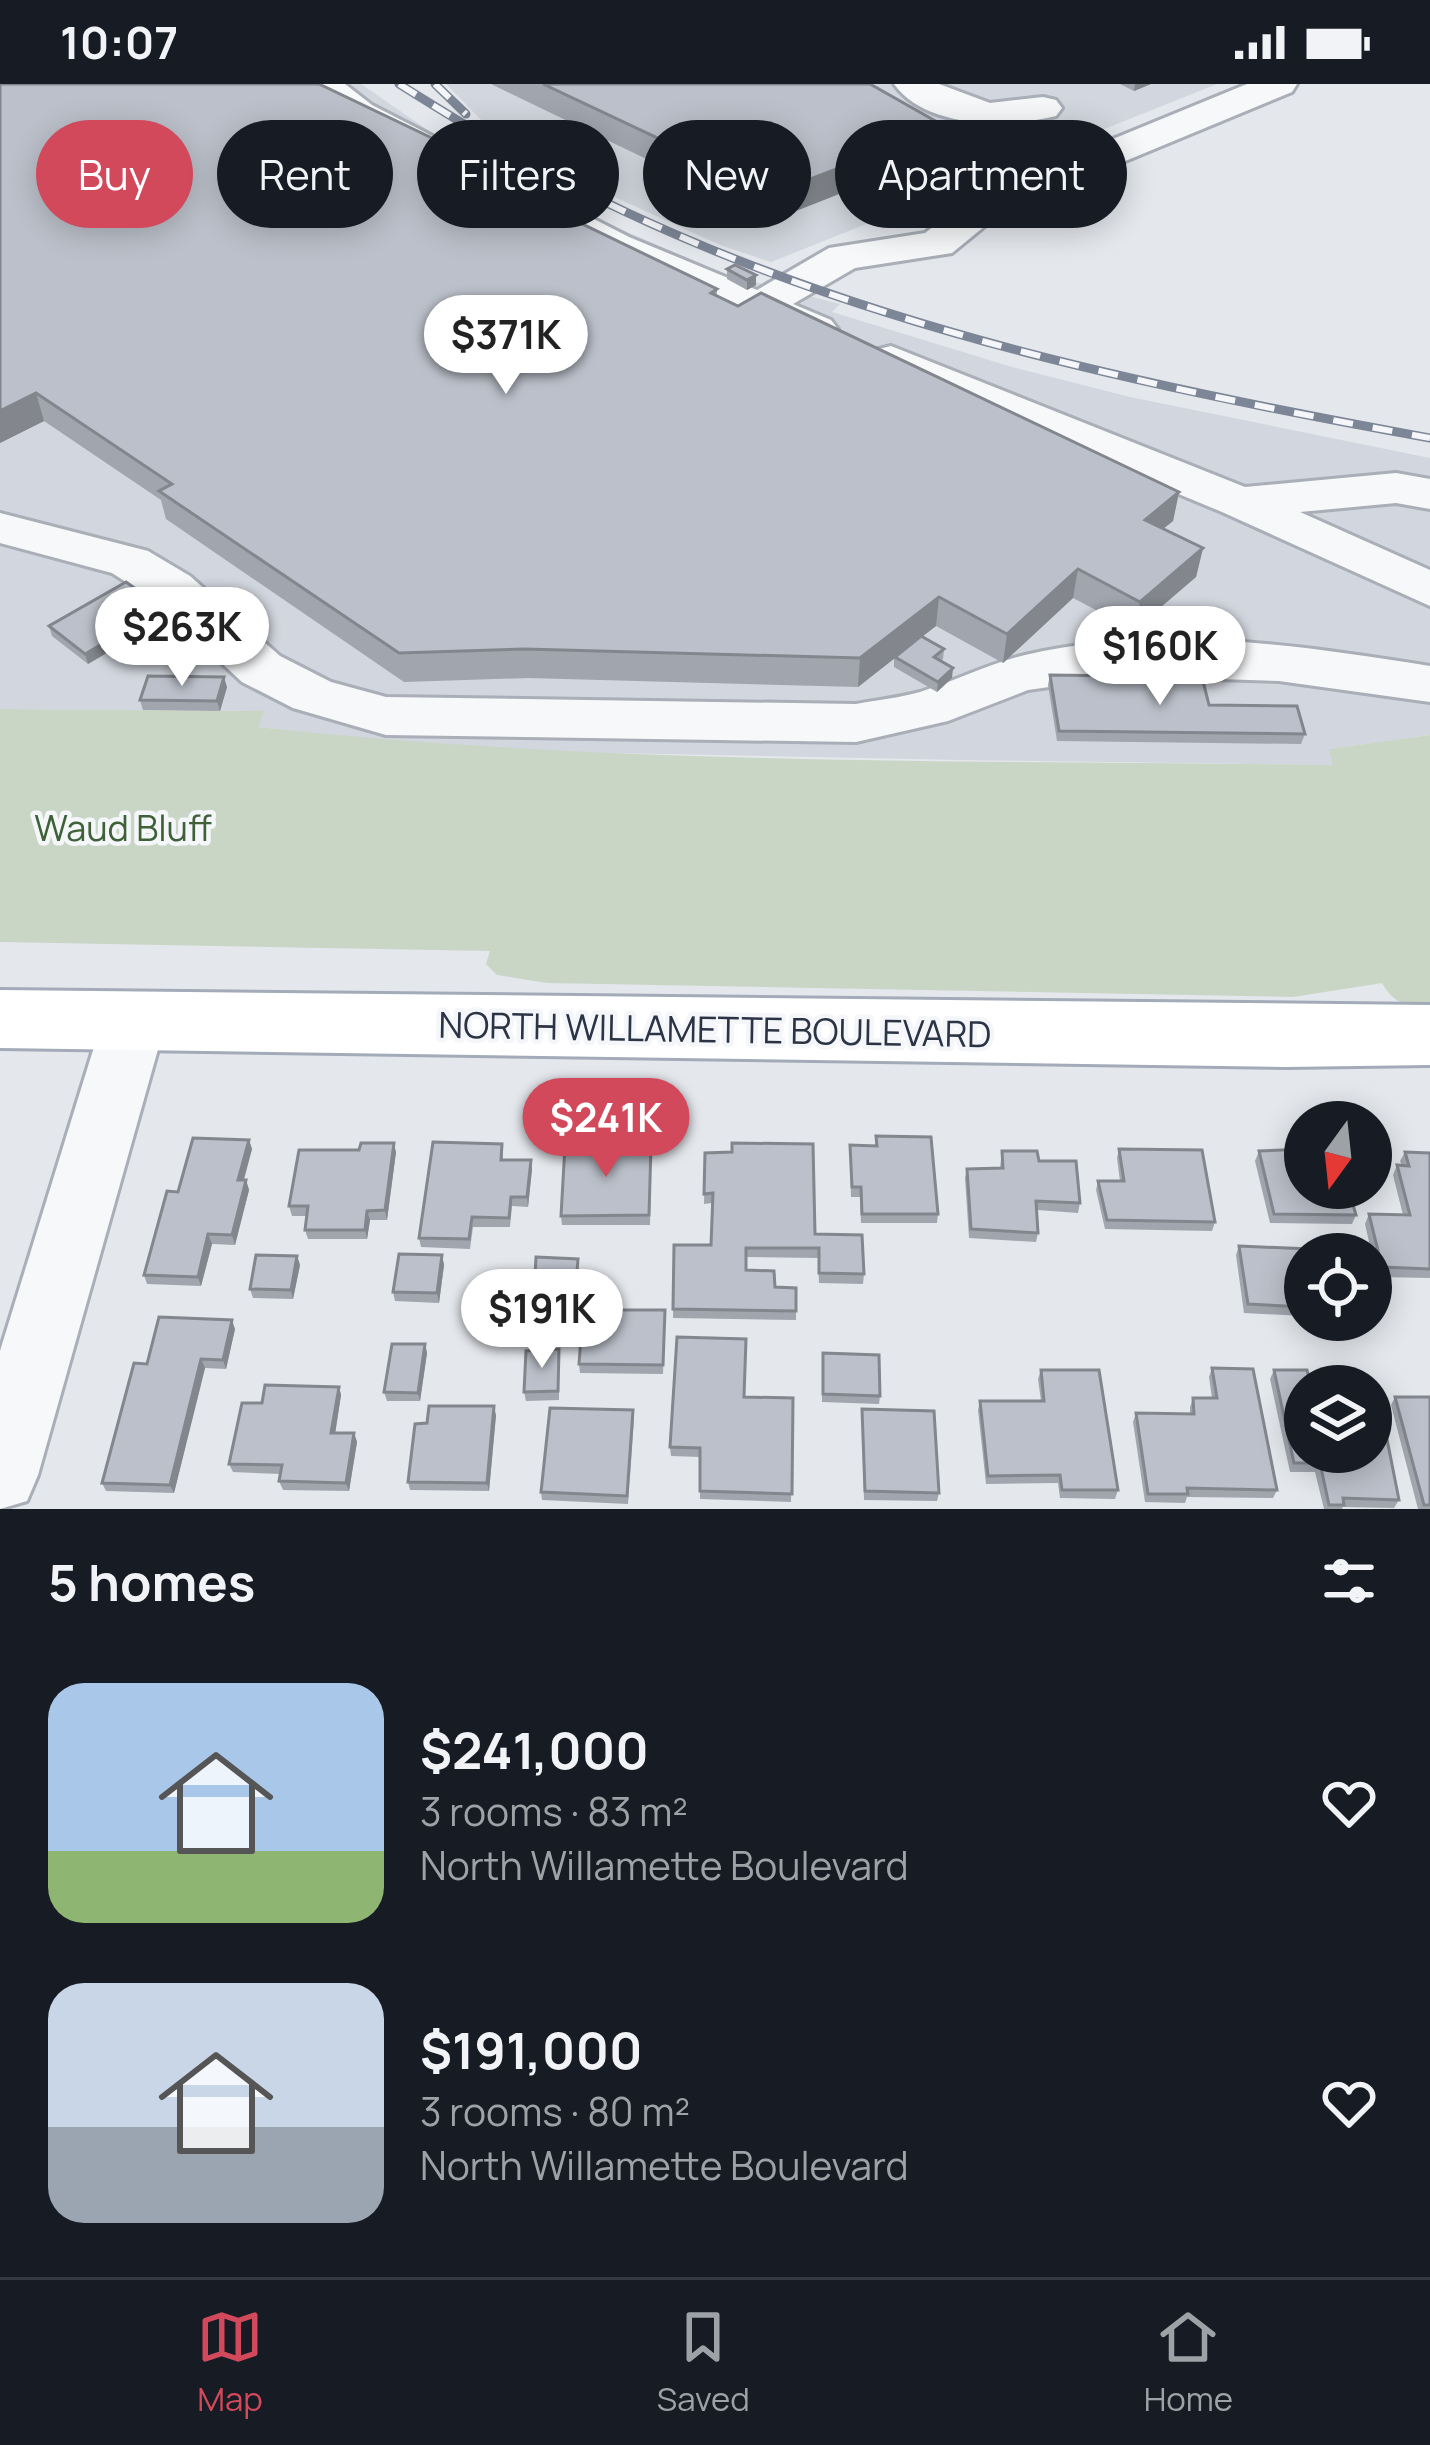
<!DOCTYPE html>
<meta charset="utf-8">
<style>
:root{--surface:#171b24;--page:#242831;--text:#f1f3f6;--muted:#9ea1a6;--line:#363941;--accent:#d1495b}
body{margin:0;font-family:Manrope,sans-serif;background:var(--page);color:var(--text);height:100vh;display:flex;flex-direction:column;font-size:45px;white-space:nowrap}
*{box-sizing:border-box;margin:0}
p{font-size:39px;color:var(--muted)}
.icon{flex:none;width:66px;height:66px;fill:none;stroke:currentColor;stroke-width:2;stroke-linecap:round;stroke-linejoin:round}
.map{position:relative;height:1425px;overflow:hidden}
.drawer{display:flex;flex-direction:column;background:var(--surface);flex:1}
.drawer>*{flex:none}
.hud{position:absolute;left:36px;top:36px;width:1359px;height:108px;display:flex;gap:24px}
.needle{width:78px;rotate:195deg}
.fabs{position:absolute;left:1284px;top:1017px;display:grid;gap:24px}
.fabs a{display:grid;place-items:center;width:108px;height:108px;border-radius:50%;background:var(--surface);box-shadow:0 6px 30px #0003;font-size:60px}
.price{position:absolute;translate:-50% -102px;padding:0 27px;border-radius:42px;background:#fff;color:#222;font-size:39px;line-height:78px;filter:drop-shadow(0 3px 6px #0008)}
.price::after{content:'';position:absolute;left:50%;top:72px;width:36px;height:27px;margin-left:-18px;background:inherit;clip-path:polygon(0 0,100% 0,50% 100%)}
.price.selected{background:var(--accent);color:#fff}
ul{padding:0;list-style:none}
li{display:flex;align-items:center;gap:36px;height:300px;padding:0 48px}
li span{display:grid;place-items:center;flex:none;width:336px;height:240px;border-radius:36px;color:#555}
li>.icon{margin-inline-start:auto}
span .icon{width:144px;height:144px;fill:#fffc;stroke-width:1}
li b{font-size:51px}
h2{display:flex;justify-content:space-between;align-items:center;height:144px;padding:0 48px;font-size:51px}
.pill{padding:0 42px;border-radius:54px;background:var(--surface);box-shadow:0 6px 30px #0003;font-size:42px;line-height:108px}
.pill.selected{background:var(--accent);color:#fff}
.status{display:flex;justify-content:space-between;align-items:center;height:84px;padding:0 60px;background:var(--surface);direction:ltr}
.status svg{height:33px;fill:currentColor}
.menu{display:flex;justify-content:space-around;align-items:center;height:168px;border-top:3px solid var(--line);background:var(--surface);font-size:33px;color:var(--muted)}
.menu a{display:grid;justify-items:center;gap:6px}
.menu .selected{color:var(--accent)}
.map>svg:first-child{display:block}
.built{fill:#d2d6de}
.green{fill:#c9d6c5}
.lines{fill:none;stroke-linecap:round;stroke-linejoin:round}
.minor-casing{stroke:#a9aeb7;stroke-width:6}
.major-casing{stroke:#a3abb8;stroke-width:6}
.minor{fill:#f7f8fa;fill-rule:evenodd}
.major{fill:#fff;fill-rule:evenodd}
.rail-casing{stroke:#7d8696;stroke-width:9}
.rail{stroke:#f4f6f9;stroke-width:6;stroke-dasharray:20;stroke-linecap:butt}
.wall{fill:#a1a5ae}
.shaded-wall{fill:#83868d}
.building{fill:#bbc0ca;stroke:#83868d;stroke-width:3}
.labels{text-anchor:middle;dominant-baseline:central;stroke-width:9;stroke-linejoin:round;paint-order:stroke}
.park-label{font-size:36px;fill:#3f6138;stroke:#f4f6f9}
.street-label{font-size:36px;fill:#2b3445;stroke:#f4f6f9}
</style>
<div class="status"><b>10:07</b><svg viewBox="0 0 49 12"><path d="M0 12V9h3v3zM5 12V6h3v6zM10 12V3h3v9zM15 12V0h3v12zM26 1h20v11H26zM47 4h2v5h-2z"/></svg></div>
<div class="map">
<svg width="1430" height="1425" viewBox="0 0 1430 1425">
<rect width="100%" height="100%" fill="#e4e7ec"/>
<g class="built">
<path d="M0 0H361L429 47 597 135 725 190 840 220 832 228 1012 283 1130 313 1430 374V651L1330 665 1334 681 962 676 561 668 401 659 257 643 262 627 0 625Z"/>
<path d="M446 0H1217L771 178 720 161 562 89 484 39Z"/>
</g>
<path class="green" d="M0 625 264 627 258 643C614 682 975 676 1333 681L1329 665 1430 651V924C1408 923 1394 920 1382 899L1293 913 547 899 497 891 486 880 490 867 0 858Z"/>
<g class="lines">
<g class="minor-casing">
<g id="minor">
<path d="M304 0H345L372 21 629 153 757 206 829 164 925 149 974 112 1247 0H1297L1292 8 1002 128 952 169 855 184 793 220 831 236 838 245 831 254 816 258 599 171 558 145 346 37Z"/>
<path d="M894 0H939L990 19 1043 13 1056 16 1062 24 1056 32C1009 44 926 45 894 0Z"/>
<path d="M891 262 1245 403 1396 389 1430 395V425L1396 419 1300 428 1430 486V522L1222 428 875 284 869 275 875 266Z"/>
<path d="M0 429 148 467 190 492 280 572 331 598 386 613 856 620C877 616 899 614 920 608 955 597 988 580 1025 571 1158 540 1296 561 1430 582V618L1279 597 1126 592 1028 606 948 637 856 658 386 651 293 624 242 598 154 516 112 489 0 459Z"/>
<path d="M134 912 156 919 166 937 38 1391 27 1417 0 1425V1267L102 937 112 919Z"/>
</g>
</g>
<g class="major-casing">
<path id="major" d="M0 906 1430 921V981L1285 983 0 964Z"/>
</g>
<use href="#minor" class="minor"/>
<use href="#major" class="major"/>
<g class="rail-casing">
<g id="rail">
<path d="M399 0C474 47 548 92 628 129 880 247 1158 305 1430 354"/>
<path d="M435 0 466 30"/>
</g>
</g>
<use href="#rail" class="rail"/>
</g>
<g class="wall">
<path d="M0 0 505 89 507 111 717 205V212L738 222 1179 408 1173 437 1163 445 1203 464 1196 493 1134 546 1073 514 1003 579 936 542 922 552 944 565 943 575 940 577 952 594 937 608 894 583V574L858 603 528 594 404 598 166 435 161 416 44 337 0 359Z"/>
<path d="M491 0H870L943 69 773 136Z"/>
<path d="M1120 0H1151L1134 7Z"/>
<path d="M727 185 756 191V201L747 206 727 195Z"/>
<path d="M166 534 88 580 52 552 49 542Z"/>
<path d="M1050 591 1209 621 1305 650 1301 660 1057 657 1048 601Z"/>
<path d="M227 603 220 627 143 626 140 616Z"/>
<path d="M876 1052 938 1130 937 1139H861L860 1113H851L850 1061 875 1062Z"/>
<path d="M249 1056 252 1065 244 1096H246L249 1106 235 1161 212 1160 201 1202 147 1200 144 1191 178 1108Z"/>
<path d="M502 1060 503 1076 532 1085 528 1123 512 1122 510 1143H473L470 1165 421 1163 419 1154Z"/>
<path d="M651 1061 650 1141H562L561 1132Z"/>
<path d="M1119 1065 1215 1138 1212 1147 1105 1145 1096 1106 1098 1097H1120L1117 1074Z"/>
<path d="M1002 1067 1039 1077 1080 1119 1078 1129 1037 1126 1038 1149 1036 1158 969 1154 965 1094 967 1085 1000 1084Z"/>
<path d="M1259 1067 1356 1131 1352 1140 1270 1139 1255 1077Z"/>
<path d="M396 1068 387 1136H370L367 1155H308L305 1146 307 1132H292L289 1122Z"/>
<path d="M1405 1068 1430 1069V1194L1377 1193 1365 1140 1369 1130 1403 1131 1393 1091 1397 1081 1402 1082 1400 1077Z"/>
<path d="M705 1069 815 1150 864 1190 863 1200 819 1199 818 1174 746 1173V1186L775 1203 796 1204V1236L673 1234 674 1161H711L712 1119 704 1120Z"/>
<path d="M1239 1162 1305 1170V1232L1244 1229 1236 1171Z"/>
<path d="M442 1171 444 1181 439 1219 395 1217 393 1208Z"/>
<path d="M297 1172 300 1181 293 1215 253 1214 250 1205Z"/>
<path d="M578 1175 576 1222 535 1220 534 1211Z"/>
<path d="M665 1226 663 1290 580 1289 579 1280Z"/>
<path d="M235 1245 226 1285 205 1284 174 1409 106 1407 102 1399 147 1280Z"/>
<path d="M425 1260 427 1269 420 1317H387L384 1308Z"/>
<path d="M559 1265V1316L526 1317 524 1308Z"/>
<path d="M822 1278 880 1312 879 1320 822 1318Z"/>
<path d="M1212 1284 1277 1406 1273 1414 1187 1413 1185 1419 1145 1418 1133 1338 1136 1329 1190 1330V1323L1193 1314H1212L1209 1293Z"/>
<path d="M1041 1286 1118 1406 1115 1415 1060 1414 1058 1399 986 1400 978 1326 980 1317H1041L1038 1295Z"/>
<path d="M1274 1286 1305 1368 1399 1416 1394 1424 1343 1423 1342 1425H1324L1315 1388H1290L1270 1295Z"/>
<path d="M339 1303 341 1311 335 1349H354L357 1358 349 1407 283 1406 279 1397 281 1390 233 1388 229 1380 262 1319Z"/>
<path d="M744 1313 793 1314 791 1418 700 1415V1373L671 1372 670 1363Z"/>
<path d="M1395 1313H1430V1425H1418L1391 1321Z"/>
<path d="M862 1325 939 1409 937 1417 864 1416Z"/>
<path d="M496 1331 489 1407 410 1406 408 1398 427 1339Z"/>
<path d="M634 1335 628 1420 542 1416 541 1408Z"/>
</g>
<g class="shaded-wall">
<path d="M1135 0H1151L1134 7Z"/>
<path d="M946 43 943 69 773 136 774 109Z"/>
<path d="M505 89 507 116 484 99Z"/>
<path d="M756 191V201L747 206V196Z"/>
<path d="M36 309 44 337 0 359V327Z"/>
<path d="M1179 408 1173 437 1139 464 1145 436Z"/>
<path d="M1203 464 1196 493 1134 546 1140 518Z"/>
<path d="M1078 485 1073 514 1003 579 1007 550Z"/>
<path d="M939 513 936 542 858 603 860 574Z"/>
<path d="M163 524 166 534 88 580 85 570Z"/>
<path d="M953 584 952 594 937 608 938 598Z"/>
<path d="M224 593 227 603 220 627 217 617Z"/>
<path d="M249 1056 252 1065 241 1105 238 1096Z"/>
<path d="M394 1059 396 1068 387 1136 385 1126Z"/>
<path d="M531 1076 532 1085 528 1123 527 1113Z"/>
<path d="M246 1096 249 1106 235 1161 232 1151Z"/>
<path d="M367 1127 370 1136 367 1155 365 1146Z"/>
<path d="M208 1150 212 1160 201 1202 198 1193Z"/>
<path d="M442 1171 444 1181 439 1219 437 1209Z"/>
<path d="M297 1172 300 1181 293 1215 291 1206Z"/>
<path d="M232 1236 235 1245 226 1285 223 1276Z"/>
<path d="M425 1260 427 1269 420 1317 418 1309Z"/>
<path d="M201 1275 205 1284 174 1409 170 1401Z"/>
<path d="M339 1303 341 1311 334 1357 331 1349Z"/>
<path d="M494 1322 496 1331 489 1407 487 1399Z"/>
<path d="M354 1349 357 1358 349 1407 346 1399Z"/>
</g>
<g class="building">
<path d="M0 0H319L505 89 484 99 540 127 547 123 717 205 711 209 738 222 761 209 1179 408 1145 436 1203 464 1140 518 1078 485 1007 550 939 513 860 574 525 565 399 569 159 407 172 400 36 309 0 327Z"/>
<path d="M543 0H870L946 43 774 109Z"/>
<path d="M735 181 756 191 747 196 727 185Z"/>
<path d="M126 498 163 524 85 570 49 542Z"/>
<path d="M921 552 944 565 934 573 953 584 938 598 895 573Z"/>
<path d="M1050 591 1202 593 1209 621 1297 622 1305 650 1059 647Z"/>
<path d="M148 592 224 593 217 617 140 616Z"/>
<path d="M876 1052 931 1053 938 1130H862L861 1103H852L850 1061 877 1062Z"/>
<path d="M193 1054 249 1056 238 1096H246L232 1151 208 1150 198 1193 144 1191 167 1107 178 1108Z"/>
<path d="M433 1058 502 1060 501 1076H531L527 1113H511L509 1134 472 1133 469 1155 419 1154Z"/>
<path d="M361 1059H394L385 1126 367 1127 365 1146H305L308 1122H289L299 1066H359Z"/>
<path d="M732 1059 813 1060 815 1150 862 1151 864 1190 819 1189V1164H746V1186L774 1187 775 1203 796 1204V1227L673 1225 674 1161H711L713 1109 704 1110 705 1069 732 1068Z"/>
<path d="M565 1061H651L649 1131 561 1132Z"/>
<path d="M1119 1065 1202 1066 1215 1138 1107 1136 1098 1097H1124Z"/>
<path d="M1305 1065V1104H1348L1356 1131 1274 1130 1259 1067Z"/>
<path d="M1002 1067H1037L1039 1077H1076L1080 1119 1036 1117 1038 1149 971 1145 967 1085 1003 1084Z"/>
<path d="M1405 1068 1430 1069V1185L1382 1183 1369 1130 1410 1131 1397 1081 1409 1082Z"/>
<path d="M1239 1162 1309 1165V1170H1305V1223L1248 1220Z"/>
<path d="M399 1170 442 1171 437 1209 393 1208Z"/>
<path d="M256 1171 297 1172 291 1206 250 1205Z"/>
<path d="M536 1173 578 1175 575 1213 534 1211Z"/>
<path d="M583 1226H665L663 1281 579 1280Z"/>
<path d="M159 1233 232 1236 223 1276 201 1275 170 1401 102 1399 134 1279 147 1280Z"/>
<path d="M677 1253 746 1255 744 1313 793 1314 792 1410 700 1407V1364L670 1363Z"/>
<path d="M392 1260H425L418 1309 384 1308Z"/>
<path d="M559 1265 558 1307 524 1308 526 1267Z"/>
<path d="M823 1269 879 1271 880 1312 823 1310Z"/>
<path d="M1212 1284 1253 1285 1277 1406 1187 1404 1188 1410H1148L1136 1329 1194 1330 1193 1314H1217Z"/>
<path d="M1041 1286H1099L1118 1406H1062L1060 1391 988 1392 980 1317H1044Z"/>
<path d="M1274 1286H1307L1311 1302H1305V1368H1371V1335H1383L1399 1416 1343 1414 1344 1421H1329L1320 1379H1294Z"/>
<path d="M265 1301 339 1303 331 1349H354L346 1399 279 1397 282 1381 229 1380 242 1319H262Z"/>
<path d="M1395 1313H1430V1421H1424Z"/>
<path d="M429 1322H494L487 1399 408 1398 415 1340 427 1339Z"/>
<path d="M550 1324 633 1326 627 1412 541 1408Z"/>
<path d="M862 1325 934 1327 939 1409 865 1407Z"/>
</g>
<g class="labels">
<g class="park-label">
<text x="123" y="743">Waud Bluff</text>
</g>
<g class="street-label">
<text transform="translate(715 945) rotate(1)">NORTH WILLAMETTE BOULEVARD</text>
</g>
</g>
</svg>
<div class="fabs">
<a><svg class="needle" viewBox="-14 -14 28 28"><path d="M0-13l5 13h-10z" fill="#e53935"/><path d="M0 13l5-13h-10z" fill="#9ea1a6"/></svg></a>
<a><svg class="icon" aria-label="locate" viewBox="0 0 24 24"><circle cx="12" cy="12" r="6"/><path d="M12 2v4M12 18v4M2 12h4M18 12h4"/></svg></a>
<a><svg class="icon" aria-label="layers" viewBox="0 0 24 24"><path d="M12 4l9 5-9 5-9-5zM3 14l9 5 9-5"/></svg></a>
</div>
<b class="price" style="left:506px;top:313px">$371K</b>
<b class="price" style="left:182px;top:605px">$263K</b>
<b class="price" style="left:1160px;top:624px">$160K</b>
<b class="price selected" style="left:606px;top:1096px">$241K</b>
<b class="price" style="left:542px;top:1287px">$191K</b>
<div class="hud">
<a class="pill selected">Buy</a>
<a class="pill">Rent</a>
<a class="pill">Filters</a>
<a class="pill">New</a>
<a class="pill">Apartment</a>
</div>
</div>
<section class="drawer">
<h2>5 homes<svg class="icon" aria-label="filters" viewBox="0 0 24 24"><path d="M4 7h16M4 17h16"/><circle cx="9" cy="7" r="2"/><circle cx="15" cy="17" r="2"/></svg></h2>
<ul>
<li><span style="background:linear-gradient(#a9c7e8 70%,#8fb573 0)"><svg class="icon" aria-label="home" viewBox="0 0 24 24"><path d="M3 11l9-7 9 7M6 9v11h12V9"/></svg></span><div><b>$241,000</b><p>3 rooms · 83 m²</p><p>North Willamette Boulevard</p></div><svg class="icon" aria-label="heart" viewBox="0 0 24 24"><path d="M12 20l-8-8c-3-5 5-10 8-4 3-6 11-1 8 4z"/></svg></li>
<li><span style="background:linear-gradient(#c9d6e8 60%,#9aa5b1 0)"><svg class="icon" aria-label="home" viewBox="0 0 24 24"><path d="M3 11l9-7 9 7M6 9v11h12V9"/></svg></span><div><b>$191,000</b><p>3 rooms · 80 m²</p><p>North Willamette Boulevard</p></div><svg class="icon" aria-label="heart" viewBox="0 0 24 24"><path d="M12 20l-8-8c-3-5 5-10 8-4 3-6 11-1 8 4z"/></svg></li>
</ul>
</section>
<nav class="menu">
<a class="selected"><svg class="icon" aria-label="map" viewBox="0 0 24 24"><path d="M3 6l6-2 6 2 6-2v14l-6 2-6-2-6 2zM9 4v14M15 6v14"/></svg>Map</a>
<a><svg class="icon" aria-label="saved" viewBox="0 0 24 24"><path d="M7 4h10v16l-5-4-5 4z"/></svg>Saved</a>
<a><svg class="icon" aria-label="home" viewBox="0 0 24 24"><path d="M3 11l9-7 9 7M6 9v11h12V9"/></svg>Home</a>
</nav>
